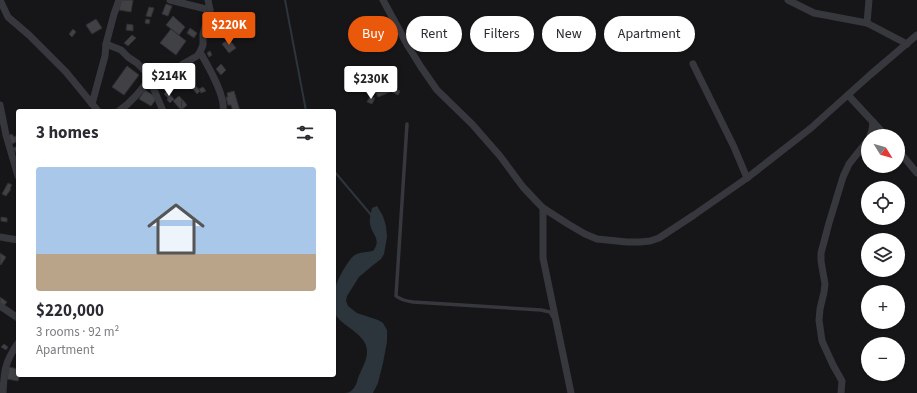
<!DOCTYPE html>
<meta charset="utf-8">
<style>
:root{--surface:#fff;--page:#f7f7f7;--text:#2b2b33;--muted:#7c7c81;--line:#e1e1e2;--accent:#ea580c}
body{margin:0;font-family:"Source Sans 3",sans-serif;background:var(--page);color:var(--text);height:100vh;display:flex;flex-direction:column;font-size:15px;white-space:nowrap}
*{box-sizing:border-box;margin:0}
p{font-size:13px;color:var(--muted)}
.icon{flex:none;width:22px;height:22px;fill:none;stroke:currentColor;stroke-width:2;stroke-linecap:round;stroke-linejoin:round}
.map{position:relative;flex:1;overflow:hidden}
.sheet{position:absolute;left:16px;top:109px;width:320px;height:268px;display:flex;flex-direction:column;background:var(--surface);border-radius:4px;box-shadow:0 1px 3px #0004}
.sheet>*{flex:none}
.hud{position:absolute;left:348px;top:16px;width:380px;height:36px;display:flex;gap:8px}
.needle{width:26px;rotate:127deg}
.buttons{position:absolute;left:861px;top:129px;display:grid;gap:8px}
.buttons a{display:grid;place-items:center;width:44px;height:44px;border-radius:50%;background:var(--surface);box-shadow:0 1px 3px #0004;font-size:20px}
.price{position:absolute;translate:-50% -34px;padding:0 9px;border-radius:4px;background:#fff;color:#222;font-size:13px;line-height:26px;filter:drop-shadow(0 1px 2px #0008)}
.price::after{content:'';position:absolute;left:50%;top:24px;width:12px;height:9px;margin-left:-6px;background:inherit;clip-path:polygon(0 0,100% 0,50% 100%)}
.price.selected{background:var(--accent);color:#fff}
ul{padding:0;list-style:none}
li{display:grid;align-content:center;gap:8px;height:212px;padding:0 20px}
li+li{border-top:1px solid var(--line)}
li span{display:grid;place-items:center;height:124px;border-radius:4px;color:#555}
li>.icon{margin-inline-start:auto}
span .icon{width:72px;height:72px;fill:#fffc;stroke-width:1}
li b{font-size:17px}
h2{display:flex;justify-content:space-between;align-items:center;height:48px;padding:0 20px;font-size:17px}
.tag{padding:0 14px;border-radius:18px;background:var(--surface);box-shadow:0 1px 3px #0004;font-size:14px;line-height:36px}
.tag.selected{background:var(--accent);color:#fff}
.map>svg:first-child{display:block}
.water{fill:#2c353c}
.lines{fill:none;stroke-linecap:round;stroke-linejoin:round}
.stream{stroke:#2c353c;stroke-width:2}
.building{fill:#404145;stroke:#303034}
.lane{stroke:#37383d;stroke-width:3.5}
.street{stroke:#37383d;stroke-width:7}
</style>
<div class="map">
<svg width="917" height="393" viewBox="0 0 917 393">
<rect width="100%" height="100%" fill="#161618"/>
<path class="water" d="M377 206 383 216 386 226 387 237 384 254 381 259 372 266 359 277 347 296 346 301 348 306 357 313 378 320 383 323 387 330V342L383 363 378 383 373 393H342C345 393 349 393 351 391 355 388 357 383 358 378 362 367 371 356 365 343 359 332 346 327 338 318 337 317 335 314 334 313 332 308 334 288 337 283 339 277 350 257 355 255 360 252 368 252 373 251 382 239 372 235 370 224 369 219 371 213 372 208Z"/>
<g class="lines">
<g class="stream">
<path d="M285 0 306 111"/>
<path d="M334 171 372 216"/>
</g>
</g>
<g class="building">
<path d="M121 0H133L131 12 119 10Z"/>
<path d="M166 4 172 6 168 16 162 14Z"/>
<path d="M149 7 154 8 151 17 146 16Z"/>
<path d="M173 16 185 27 179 35 166 25Z"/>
<path d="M96 19 102 28 92 34 86 25Z"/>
<path d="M146 19 150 20 149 24 145 23Z"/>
<path d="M208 23 215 24 212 37 205 35Z"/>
<path d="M127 24 133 25V31L126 30Z"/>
<path d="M190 28 197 33 194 38 187 33Z"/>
<path d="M73 29 76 32 72 37 69 34Z"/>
<path d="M171 29 186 41 176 55 160 43Z"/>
<path d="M132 35 136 38 128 46 124 43Z"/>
<path d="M229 39 236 48 229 53 222 44Z"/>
<path d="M210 51 212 55 209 57 207 53Z"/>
<path d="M221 64 226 70 221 75 216 69Z"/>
<path d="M127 66 139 75 124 95 112 87Z"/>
<path d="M361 80 366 84 364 87 359 83Z"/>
<path d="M196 86 200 91 197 94 193 89Z"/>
<path d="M388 86 390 92 378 97 375 91Z"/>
<path d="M203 87 206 91 201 93 199 89Z"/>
<path d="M394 88 400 91 398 95 392 92Z"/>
<path d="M145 90 157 98 151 106 139 99Z"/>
<path d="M167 91 174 99 170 103 167 100 168 98 164 94Z"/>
<path d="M234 91 240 111H233L231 105H228L226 97H228L227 93Z"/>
<path d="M179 96 187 105 181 110 173 101Z"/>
<path d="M370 96 375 98 372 104 367 102Z"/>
<path d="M182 99 187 105 181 110Z"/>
<path d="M12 134 14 137 17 135 18 141 12 144 7 136Z"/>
<path d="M18 146V156L13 148Z"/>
<path d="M8 183 12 185 10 188 11 189 6 196 2 194Z"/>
<path d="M1 217 7 218V222L1 221Z"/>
<path d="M0 253 6 257 1 265 0 264Z"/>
<path d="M0 297 7 302 3 307 0 305Z"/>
<path d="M4 344 8 347 6 350 1 347Z"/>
<path d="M9 367 18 369V375H20L18 381 7 379Z"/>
</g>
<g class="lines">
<path class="lane" d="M407 124 396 296C401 300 406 301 413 302L541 310 550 312 553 317"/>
<g class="street">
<path d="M0 0 8 17 29 35 66 72 98 111"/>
<path d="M170 0 210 10"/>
<path d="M383 0 408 46 421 67 437 90 472 124 500 156 523 187 539 204 543 208 568 224 585 234 597 239 627 242H640L650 241 659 238 694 215 747 178 811 128 870 75 917 35"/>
<path d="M788 0 814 13 867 23 907 44"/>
<path d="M867 23 869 0"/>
<path d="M106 44 121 50 128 57 137 63 147 73 163 111"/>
<path d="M200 52C208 66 226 96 223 111"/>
<path d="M693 64 734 147 747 178"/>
<path d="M848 95 886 136"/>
<path d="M92 104 105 56 106 44 114 14 119 0"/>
<path d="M0 105 6 135 18 176"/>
<path d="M119 111C132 102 141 90 150 78L156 76 161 80H166L169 79 183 64 197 56 200 52 203 45V34L210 10 208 0"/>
<path d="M870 136 872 130 873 122"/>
<path d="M898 150 917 173"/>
<path d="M543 208V258L571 393"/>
<path d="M0 237 18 240"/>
<path d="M0 306 18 318"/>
<path d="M3 393C4 370 5 362 18 343"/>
<path d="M841 393 842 381 833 365 822 341 819 320 820 309 824 292 825 284 821 261V253L829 223 843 177 849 164 868 140"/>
</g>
</g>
</svg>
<div class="buttons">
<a><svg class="needle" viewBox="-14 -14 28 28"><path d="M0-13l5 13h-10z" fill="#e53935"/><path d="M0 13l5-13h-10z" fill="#7c7c81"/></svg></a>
<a><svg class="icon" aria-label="locate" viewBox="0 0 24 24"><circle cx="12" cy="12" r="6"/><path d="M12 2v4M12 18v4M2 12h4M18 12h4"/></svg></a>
<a><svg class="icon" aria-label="layers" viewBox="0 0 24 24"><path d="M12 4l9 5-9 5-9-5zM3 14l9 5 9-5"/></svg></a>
<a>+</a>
<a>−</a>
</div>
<b class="price selected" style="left:229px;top:46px">$220K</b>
<b class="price" style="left:169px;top:97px">$214K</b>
<b class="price" style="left:371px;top:100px">$230K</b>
<div class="hud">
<a class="tag selected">Buy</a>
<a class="tag">Rent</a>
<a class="tag">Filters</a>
<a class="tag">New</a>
<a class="tag">Apartment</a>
</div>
<section class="sheet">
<h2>3 homes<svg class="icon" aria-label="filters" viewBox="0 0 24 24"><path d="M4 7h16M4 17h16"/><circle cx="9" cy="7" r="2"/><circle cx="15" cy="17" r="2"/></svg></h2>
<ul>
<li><span style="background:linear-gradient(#a9c7e8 70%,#b9a48a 0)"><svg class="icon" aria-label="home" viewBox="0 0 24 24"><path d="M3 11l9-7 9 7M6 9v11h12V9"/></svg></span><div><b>$220,000</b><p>3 rooms · 92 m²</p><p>Apartment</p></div></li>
</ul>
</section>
</div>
